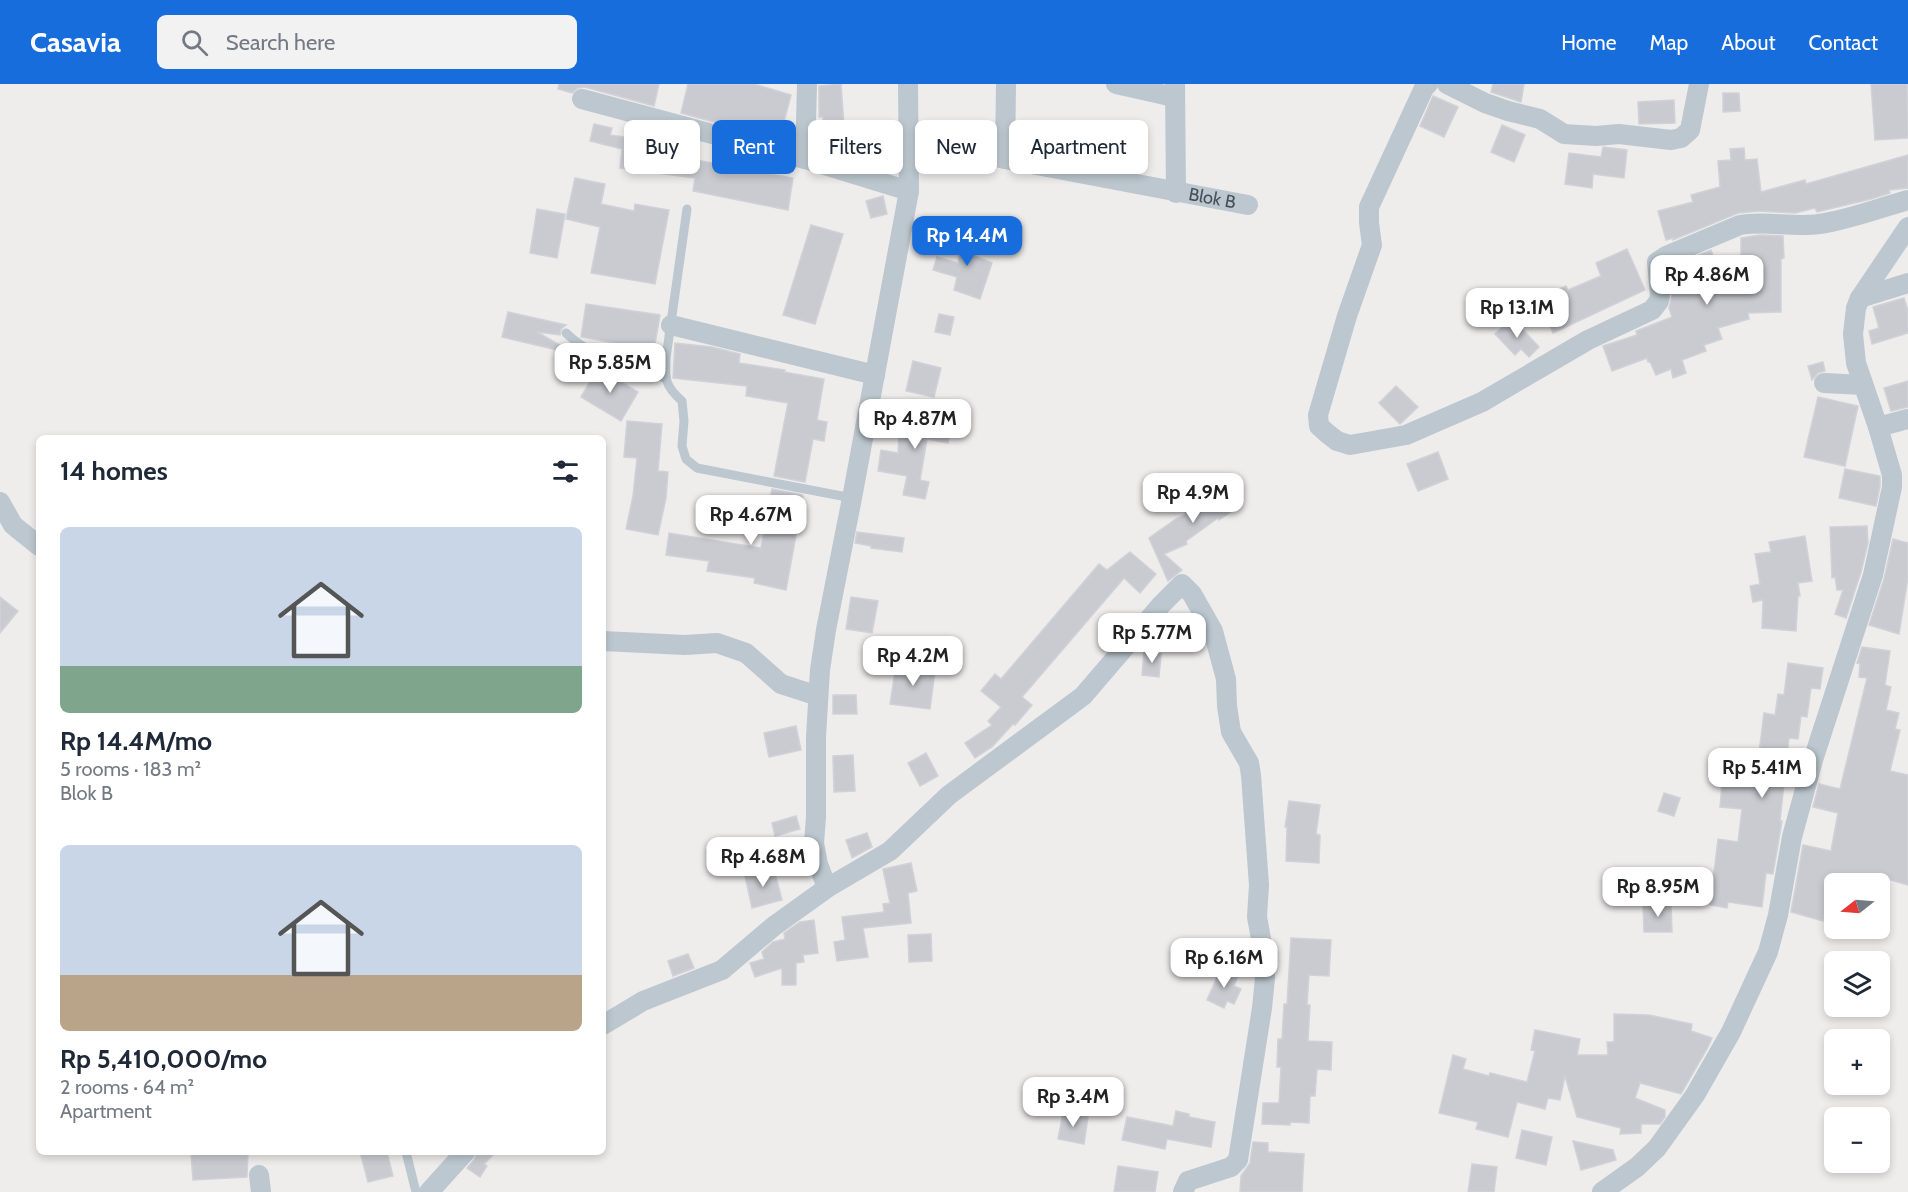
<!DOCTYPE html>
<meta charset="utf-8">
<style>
:root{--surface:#fff;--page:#f2f2f3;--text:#1f2937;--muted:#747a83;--accent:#186ddd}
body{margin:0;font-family:Cabin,sans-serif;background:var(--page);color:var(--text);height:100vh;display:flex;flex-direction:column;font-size:22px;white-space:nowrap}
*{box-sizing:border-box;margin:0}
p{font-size:20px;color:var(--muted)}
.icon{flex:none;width:33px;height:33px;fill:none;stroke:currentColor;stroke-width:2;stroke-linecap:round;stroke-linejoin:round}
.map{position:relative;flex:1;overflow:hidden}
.panel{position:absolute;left:36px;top:351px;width:570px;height:720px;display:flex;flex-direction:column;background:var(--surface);border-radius:9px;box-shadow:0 3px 9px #0003}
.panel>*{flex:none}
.banner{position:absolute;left:624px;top:36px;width:570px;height:54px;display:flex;gap:12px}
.needle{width:39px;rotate:253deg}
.tools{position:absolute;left:1824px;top:789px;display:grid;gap:12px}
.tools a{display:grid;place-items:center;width:66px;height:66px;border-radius:9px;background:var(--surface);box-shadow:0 3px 9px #0003;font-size:30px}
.price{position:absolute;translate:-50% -51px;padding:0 14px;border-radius:12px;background:#fff;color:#222;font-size:20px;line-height:39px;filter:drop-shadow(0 2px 3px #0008)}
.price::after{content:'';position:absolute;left:50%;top:36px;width:18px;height:14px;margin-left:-9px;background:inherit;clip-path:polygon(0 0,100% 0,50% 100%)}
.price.on{background:var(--accent);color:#fff}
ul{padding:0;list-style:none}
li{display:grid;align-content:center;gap:12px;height:318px;padding:0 24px}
li span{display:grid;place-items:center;height:186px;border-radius:9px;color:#555}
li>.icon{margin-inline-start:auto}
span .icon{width:108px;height:108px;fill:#fffc;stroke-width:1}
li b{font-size:26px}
h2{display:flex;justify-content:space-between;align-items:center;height:72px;padding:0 24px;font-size:26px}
.tag{padding:0 21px;border-radius:9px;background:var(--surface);box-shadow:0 3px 9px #0003;font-size:21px;line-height:54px}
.tag.on{background:var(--accent);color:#fff}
header{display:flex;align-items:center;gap:36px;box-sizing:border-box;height:84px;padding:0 30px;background:var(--accent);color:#fff}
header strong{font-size:28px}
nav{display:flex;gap:33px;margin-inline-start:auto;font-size:21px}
.search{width:420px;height:54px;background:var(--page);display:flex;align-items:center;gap:15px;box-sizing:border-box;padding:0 21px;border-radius:9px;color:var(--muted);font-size:22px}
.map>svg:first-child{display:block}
.building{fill:#c9cbd1;stroke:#d0d2d8;stroke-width:1.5}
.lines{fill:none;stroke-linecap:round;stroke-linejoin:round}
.lane{stroke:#bcc7cf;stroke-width:9}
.street{stroke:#bcc7cf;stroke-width:20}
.labels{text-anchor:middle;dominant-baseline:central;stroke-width:5;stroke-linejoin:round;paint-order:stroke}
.street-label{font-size:18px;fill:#444f59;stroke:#fff}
</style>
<header>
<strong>Casavia</strong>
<div class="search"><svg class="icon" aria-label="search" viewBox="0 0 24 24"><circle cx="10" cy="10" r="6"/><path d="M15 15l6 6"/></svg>Search here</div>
<nav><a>Home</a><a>Map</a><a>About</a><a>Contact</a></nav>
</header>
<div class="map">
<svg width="1908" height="1108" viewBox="0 0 1908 1108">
<rect width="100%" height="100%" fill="#efecec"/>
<g class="building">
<path d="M559 0H659L654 22 585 3 578 4 572 9 558 5Z"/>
<path d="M688 0H754L791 11 784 38 792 40 787 58 681 29Z"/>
<path d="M841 0 845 55 876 56V77L856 76V71L821 67 823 33H819V2Z"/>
<path d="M1493 0H1524L1521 18 1491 8Z"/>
<path d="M1871 0H1907L1908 54 1875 56Z"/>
<path d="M1723 9H1739L1740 27 1723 28Z"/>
<path d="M1433 12 1458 23 1444 53 1420 42Z"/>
<path d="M1674 16 1675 39 1639 40 1638 18Z"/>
<path d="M594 40 612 44 610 51 681 61 680 73 793 94 788 126 693 107 695 94 620 84 622 65 590 57Z"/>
<path d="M1502 41 1525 51 1514 78 1491 68Z"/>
<path d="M1603 63 1627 66 1624 94 1593 90 1592 104 1565 100 1569 69 1601 73Z"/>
<path d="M1744 64 1745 76 1757 75 1761 108 1805 96 1806 100 1908 71V104L1889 106 1890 109 1871 115 1817 128 1815 124 1795 129 1759 127 1738 129 1673 156V154L1666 156 1658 127 1693 118 1691 111 1720 103 1718 77 1731 76 1730 65Z"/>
<path d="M575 94 605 100 601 120 634 127 635 120 669 126 655 200 591 189 600 143 566 135Z"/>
<path d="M883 112 887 130 871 134 866 117Z"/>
<path d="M537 125 565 130 557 174 530 169Z"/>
<path d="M811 141 843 150 815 240 783 231Z"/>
<path d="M963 144 979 146 975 172 992 179 980 215 954 206 957 193 933 186 937 173 958 179Z"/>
<path d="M1760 151 1783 152 1784 174 1781 175V228L1748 229 1749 235 1718 244 1722 255 1704 261 1706 267 1682 276 1686 289 1673 294 1671 285 1656 291 1650 278H1648L1647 274 1612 287 1603 262 1637 251 1636 247 1672 233 1669 224 1672 212 1671 199 1686 193 1681 179 1711 166 1716 180 1741 171V154Z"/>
<path d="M1627 165 1645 206 1553 249 1538 214 1566 202 1568 206 1601 192 1596 179Z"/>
<path d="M1904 214 1908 227V249L1872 260 1869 247 1879 244 1873 223Z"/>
<path d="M586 220 660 231 654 266 581 253Z"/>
<path d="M508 228 566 241 561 245 560 251 537 248 567 265 566 268 502 253Z"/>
<path d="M939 230 954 233 950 251 935 248Z"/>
<path d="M1512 234 1539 263 1529 273 1521 265 1515 271 1495 250Z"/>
<path d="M675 259 712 263 740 270 739 279 785 286 784 288 824 295 817 336 827 338 824 357 813 355 805 398 774 392 788 319 746 312 747 302 673 294Z"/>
<path d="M913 277 941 284 934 313 906 307Z"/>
<path d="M1823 278 1825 287 1818 289 1812 296 1808 282Z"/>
<path d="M598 284 638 308 621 337 581 313Z"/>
<path d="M1908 297V323L1891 327 1884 304Z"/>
<path d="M1396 302 1418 323 1400 340 1379 319Z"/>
<path d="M1818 313 1858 322 1845 382 1804 373Z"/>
<path d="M900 330 953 332 948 359 927 355 920 396 929 398 925 415 903 411 907 392 878 387 881 366 898 369Z"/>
<path d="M627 337 662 340 658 387 668 388 666 414 658 451 626 445 633 412 637 374 624 373Z"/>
<path d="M1438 368 1448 395 1418 407 1407 380Z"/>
<path d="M1845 385 1880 392V402L1876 422 1839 414Z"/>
<path d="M1222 394 1241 421 1219 436 1218 434 1186 457 1187 460 1164 470 1182 486 1168 497 1149 454 1176 435 1187 430 1185 428 1204 415 1200 409Z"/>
<path d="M772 405 802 411 803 413 786 506 754 499 755 494 707 487 709 477 666 471 669 449 761 464Z"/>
<path d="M1867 442 1868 459 1861 488 1846 534 1835 530 1843 506H1837L1835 493 1832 494 1830 443Z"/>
<path d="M857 448 904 454 902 468 871 464V462L855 459Z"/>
<path d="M1805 452 1812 497 1798 499 1800 512H1798L1796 547 1762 544 1763 516 1753 518 1750 502 1760 500 1755 470 1771 468 1769 458Z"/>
<path d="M1893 455 1908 459V494L1899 550 1869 541 1884 495Z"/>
<path d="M1130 468 1156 490 1140 509 1124 494 1022 613 1032 621 1015 641 1013 640 992 663 975 674 965 659 992 641 988 637 1001 623 981 607 995 590 1001 595 1099 480 1107 486Z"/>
<path d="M0 513 18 527 0 549Z"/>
<path d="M851 513 878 517 872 549 846 545Z"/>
<path d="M1862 563 1890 567 1885 601 1891 603 1886 626 1899 629 1895 645 1900 646 1890 687 1908 691V801L1880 793 1878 800H1834V817L1828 815 1823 837 1791 828 1803 761 1831 767 1838 729 1813 723 1819 700 1840 705 1867 594 1859 593 1860 580 1857 579Z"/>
<path d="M1144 568 1161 570 1159 593 1142 591Z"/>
<path d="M1788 579 1823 584 1820 605 1811 604 1807 633 1801 632 1798 655 1789 654 1780 737H1782L1773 790 1766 789 1762 823 1728 818 1727 824 1710 821 1718 755 1738 758 1742 725 1720 723 1722 700 1752 702 1753 693H1756L1764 629 1775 631 1778 610 1784 611Z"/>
<path d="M896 581 935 587 930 625 890 620Z"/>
<path d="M833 611H856L857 630H833Z"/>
<path d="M796 642 801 666 769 673 764 649Z"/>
<path d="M926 669 938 692 920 702 908 679Z"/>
<path d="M853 671 855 707 834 708 833 672Z"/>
<path d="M1664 709 1680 714 1674 732 1658 727Z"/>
<path d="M1289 717 1320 721 1316 750 1320 751 1319 779 1286 777 1287 743H1285Z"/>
<path d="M796 732 800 745 775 752 772 739Z"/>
<path d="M867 749 872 763 852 774 846 756Z"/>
<path d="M911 779 917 807 908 809 911 839 863 844 868 873 837 877 834 858 845 856 842 833 884 828 883 820 890 819 883 785Z"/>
<path d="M774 785 782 816 752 824 745 792Z"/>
<path d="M1671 820 1672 848H1644L1643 821Z"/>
<path d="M814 836 818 869 803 871 804 878 796 879V901H782V884L755 893 750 879 764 875 762 868 773 858 785 855 784 849 800 838Z"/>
<path d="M931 850 932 877 909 878 908 851Z"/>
<path d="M1291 854 1331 856 1329 892 1309 891 1307 921H1310L1308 957 1332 958 1331 986 1317 985 1315 1012H1310L1309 1039 1290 1038V1041L1262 1040 1263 1019H1279L1281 983H1277L1278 955H1282L1284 920H1287Z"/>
<path d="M688 870 694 884 673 892 668 877Z"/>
<path d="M1221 885 1238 892 1234 902 1241 905 1234 920 1227 917 1224 924 1207 916Z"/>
<path d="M1614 930 1649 931 1692 940 1691 947 1712 954 1708 963 1681 1010 1640 999 1635 1014 1665 1026V1033L1660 1040H1641V1049L1620 1050 1621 1044 1577 1033 1565 992 1560 1016 1548 1014 1545 1025 1517 1018 1508 1053 1476 1045 1478 1038 1439 1029 1453 971 1466 975 1463 985 1489 992 1490 989 1527 998 1535 967 1531 966 1535 946 1580 955 1577 971H1608L1607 958H1614Z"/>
<path d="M1176 1027 1189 1030V1033L1215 1038 1211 1063 1167 1055 1165 1065 1122 1056 1127 1033 1173 1042Z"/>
<path d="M1063 1029 1088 1033 1084 1060 1058 1055Z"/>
<path d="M1522 1046 1552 1053 1546 1081 1516 1074Z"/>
<path d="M1573 1057 1613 1066 1616 1076 1581 1086Z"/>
<path d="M1253 1058 1268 1059V1068L1304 1070 1302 1108H1240L1241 1092 1250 1079Z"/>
<path d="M226 1068H248L247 1093 193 1096 191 1070Z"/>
<path d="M360 1068H387L393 1092 368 1098Z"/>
<path d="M477 1068H496L484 1080 487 1082 480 1093 467 1084 474 1076Z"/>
<path d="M1472 1080 1497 1083 1494 1108H1468Z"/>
<path d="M1118 1082 1158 1088 1155 1108H1114Z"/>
</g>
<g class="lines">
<g class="lane">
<path d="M687 125 666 274C665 296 665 302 682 317L684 337 682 362 686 375 697 384 852 414"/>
<path d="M566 249C591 274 632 283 665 294"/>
<path d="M406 1068 416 1108"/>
</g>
<g class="street">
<path d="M908 0 909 107"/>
<path d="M1116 0 1174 13"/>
<path d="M1175 0 1176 109"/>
<path d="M1428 0 1424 4 1369 123V139L1372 161 1347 232 1318 331 1319 342 1328 350 1337 357 1350 361 1406 351 1482 318 1588 256 1652 226 1659 217 1660 210 1657 178 1666 172 1740 141C1766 136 1792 144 1819 140 1848 136 1879 124 1908 116"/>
<path d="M1447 0 1485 19 1508 27 1540 35 1564 50 1596 52 1619 50 1671 56 1681 54 1690 46 1699 0"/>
<path d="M582 15 805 75 909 107 852 414 826 546 820 586 816 653V733L814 759 818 780 827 804"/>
<path id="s1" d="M909 55 1005 75 1248 121"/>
<path d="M805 75 807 0"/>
<path d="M1005 75 1006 0"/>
<path d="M1860 214 1908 199"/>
<path d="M671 241 875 291"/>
<path d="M1824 299 1863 301"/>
<path d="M1878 343 1908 335"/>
<path d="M0 418 13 441 39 462"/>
<path d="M603 557 685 561 717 559 746 569 781 600 818 612"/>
<path d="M603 941 643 917 722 886 774 842 827 804 890 767 949 711 1083 612 1161 521 1182 500 1192 510 1213 547 1226 595 1227 622 1231 648 1249 679 1251 691 1259 801 1257 833 1263 866 1265 894 1262 924 1238 1076 1231 1083 1188 1097 1183 1108"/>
<path d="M259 1091 261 1108"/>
<path d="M429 1108 465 1068"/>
<path d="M1602 1108 1637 1083 1657 1064 1695 1011 1731 948 1768 868 1778 831 1792 753 1813 676 1873 491 1892 403V391L1878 343 1856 279 1853 250 1856 224 1860 214 1908 143"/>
</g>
</g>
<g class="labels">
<g class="street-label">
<text stroke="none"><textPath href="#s1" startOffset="309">Blok B</textPath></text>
</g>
</g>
</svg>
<div class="tools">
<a><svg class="needle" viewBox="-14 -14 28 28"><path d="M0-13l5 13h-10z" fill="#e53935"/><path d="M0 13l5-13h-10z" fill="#747a83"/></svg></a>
<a><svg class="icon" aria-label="layers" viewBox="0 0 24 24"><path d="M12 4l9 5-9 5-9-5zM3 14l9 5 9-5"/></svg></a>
<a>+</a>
<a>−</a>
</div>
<b class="price on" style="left:967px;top:183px">Rp 14.4M</b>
<b class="price" style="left:1707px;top:222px">Rp 4.86M</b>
<b class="price" style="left:1517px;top:255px">Rp 13.1M</b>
<b class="price" style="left:610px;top:310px">Rp 5.85M</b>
<b class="price" style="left:915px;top:366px">Rp 4.87M</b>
<b class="price" style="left:1193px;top:440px">Rp 4.9M</b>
<b class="price" style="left:751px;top:462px">Rp 4.67M</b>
<b class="price" style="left:1152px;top:580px">Rp 5.77M</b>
<b class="price" style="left:913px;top:603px">Rp 4.2M</b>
<b class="price" style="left:1762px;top:715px">Rp 5.41M</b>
<b class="price" style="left:763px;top:804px">Rp 4.68M</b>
<b class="price" style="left:1658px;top:834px">Rp 8.95M</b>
<b class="price" style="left:1224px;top:905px">Rp 6.16M</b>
<b class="price" style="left:1073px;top:1044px">Rp 3.4M</b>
<div class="banner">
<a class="tag">Buy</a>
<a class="tag on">Rent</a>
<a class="tag">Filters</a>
<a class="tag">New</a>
<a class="tag">Apartment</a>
</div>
<section class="panel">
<h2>14 homes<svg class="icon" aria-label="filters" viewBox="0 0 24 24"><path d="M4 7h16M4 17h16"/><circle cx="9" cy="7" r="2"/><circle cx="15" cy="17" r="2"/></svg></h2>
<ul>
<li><span style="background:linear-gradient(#c9d6e8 75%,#7fa58c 0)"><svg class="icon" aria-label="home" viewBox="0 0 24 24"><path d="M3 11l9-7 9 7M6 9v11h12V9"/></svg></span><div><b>Rp 14.4M/mo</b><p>5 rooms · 183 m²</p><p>Blok B</p></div></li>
<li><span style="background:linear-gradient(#c9d6e8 70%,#b9a48a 0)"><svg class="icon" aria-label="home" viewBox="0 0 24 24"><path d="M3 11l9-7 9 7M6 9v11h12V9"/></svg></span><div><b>Rp 5,410,000/mo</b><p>2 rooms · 64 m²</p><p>Apartment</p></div></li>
</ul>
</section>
</div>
